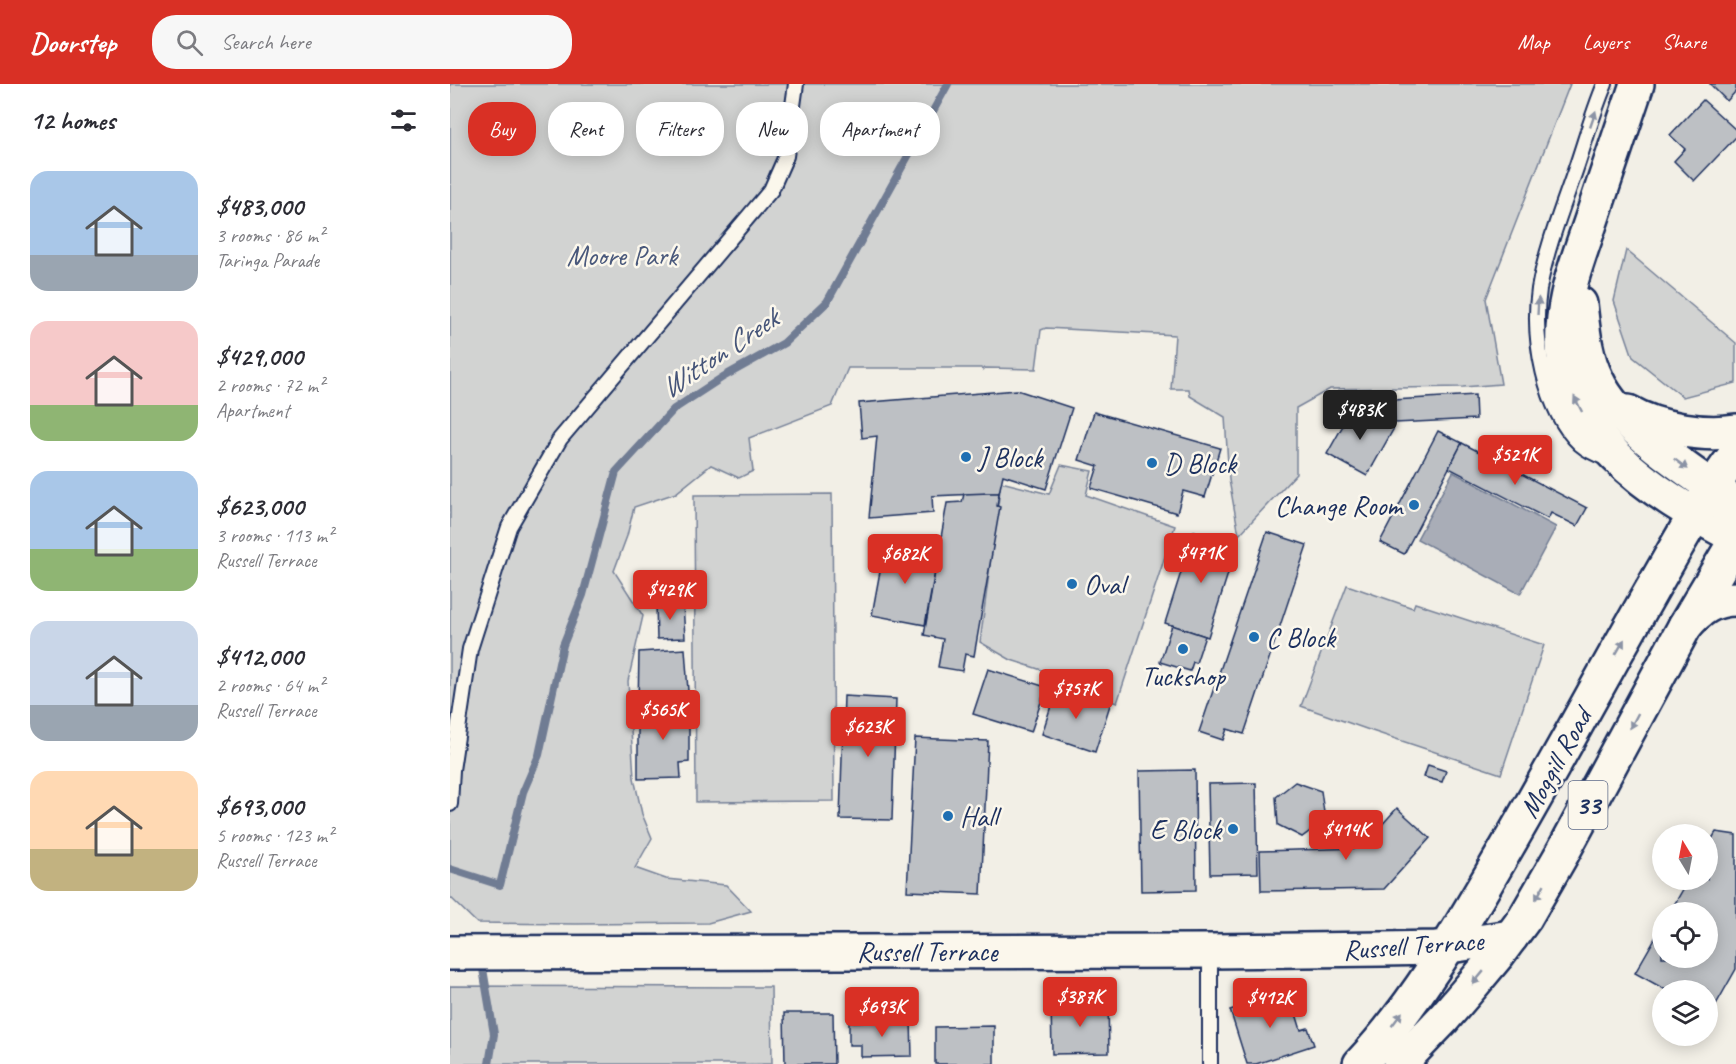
<!DOCTYPE html>
<meta charset="utf-8">
<style>
:root{--surface:#fff;--page:#f7f7f7;--text:#2b2b33;--muted:#7c7c81;--accent:#d93025}
body{margin:0;font-family:Caveat,sans-serif;background:var(--page);color:var(--text);height:100vh;display:flex;flex-direction:column;font-size:22px;white-space:nowrap}
*{box-sizing:border-box;margin:0}
p{font-size:20px;color:var(--muted)}
.icon{flex:none;width:33px;height:33px;fill:none;stroke:currentColor;stroke-width:2;stroke-linecap:round;stroke-linejoin:round}
.map{position:relative;flex:1;overflow:hidden}
.sheet{display:flex;flex-direction:column;background:var(--surface);width:450px}
.sheet>*{flex:none}
.hud{position:absolute;left:18px;top:18px;width:570px;height:54px;display:flex;gap:12px}
.needle{width:39px;rotate:350deg}
.fabs{position:absolute;left:1202px;top:740px;display:grid;gap:12px}
.fabs a{display:grid;place-items:center;width:66px;height:66px;border-radius:50%;background:var(--surface);box-shadow:0 3px 15px #0003;font-size:30px}
.price{position:absolute;translate:-50% -51px;padding:0 14px;border-radius:6px;background:var(--accent);color:#fff;font-size:20px;line-height:39px;filter:drop-shadow(0 2px 3px #0008)}
.price::after{content:'';position:absolute;left:50%;top:36px;width:18px;height:14px;margin-left:-9px;background:inherit;clip-path:polygon(0 0,100% 0,50% 100%)}
.price.selected{background:#222;color:#fff}
ul{padding:0;list-style:none}
li{display:flex;align-items:center;gap:18px;height:150px;padding:0 30px}
li span{display:grid;place-items:center;flex:none;width:168px;height:120px;border-radius:18px;color:#555}
li>.icon{margin-inline-start:auto}
span .icon{width:72px;height:72px;fill:#fffc;stroke-width:1}
li b{font-size:26px}
h2{display:flex;justify-content:space-between;align-items:center;height:72px;padding:0 30px;font-size:26px}
.tag{padding:0 21px;border-radius:24px;background:var(--surface);box-shadow:0 3px 15px #0003;font-size:21px;line-height:54px}
.tag.selected{background:var(--accent);color:#fff}
header{display:flex;align-items:center;gap:36px;box-sizing:border-box;height:84px;padding:0 30px;background:var(--accent);color:#fff}
header strong{font-size:28px}
nav{display:flex;gap:33px;margin-inline-start:auto;font-size:21px}
.search{width:420px;height:54px;background:var(--page);display:flex;align-items:center;gap:15px;box-sizing:border-box;padding:0 21px;border-radius:24px;color:var(--muted);font-size:22px}
main{display:flex;flex:1;min-height:0}
.map>svg:first-child{display:block}
.green{fill:#d2d3d2;stroke:#768198;stroke-width:1.5}
.water{fill:#a9adb7;stroke:#707b93;stroke-width:1.5}
.lines{fill:none;stroke-linecap:round;stroke-linejoin:round}
.stream{stroke:#707b93;stroke-width:8}
.building{fill:#bdc0c4;stroke:#1b2f5e;stroke-width:1.5}
.lane-casing{stroke:#1b2f5e;stroke-width:18}
.secondary-casing{stroke:#1b2f5e;stroke-width:38}
.highway-casing{stroke:#1b2f5e;stroke-width:38}
.lane{stroke:#fbf7ec;stroke-width:14}
.secondary{stroke:#fbf7ec;stroke-width:33}
.highway{stroke:#fbf7ec;stroke-width:33}
.oneway{fill:#8b93a5}
.poi-dot{fill:#1f6fb2;stroke:#fbf7ec;stroke-width:2}
.labels{text-anchor:middle;dominant-baseline:central;stroke-width:5;stroke-linejoin:round;paint-order:stroke}
.shield{fill:#fbf7ec;stroke:#5e6b89;stroke-width:1.5}
.shield-label{font-size:27px;font-weight:bold;fill:#1b2f5e}
.park-label{font-size:28px;fill:#49587b;stroke:#fbf7ec}
.poi-label{font-size:28px;fill:#1b2f5e;stroke:#fbf7ec;text-anchor:start}
.street-label{font-size:28px;fill:#1b2f5e;stroke:#fbf7ec}
.water-label{font-size:30px;font-style:italic;fill:#465579;stroke:#fbf7ec}
</style>
<header>
<strong>Doorstep</strong>
<div class="search"><svg class="icon" aria-label="search" viewBox="0 0 24 24"><circle cx="10" cy="10" r="6"/><path d="M15 15l6 6"/></svg>Search here</div>
<nav><a>Map</a><a>Layers</a><a>Share</a></nav>
</header>
<main>
<section class="sheet">
<h2>12 homes<svg class="icon" aria-label="filters" viewBox="0 0 24 24"><path d="M4 7h16M4 17h16"/><circle cx="9" cy="7" r="2"/><circle cx="15" cy="17" r="2"/></svg></h2>
<ul>
<li><span style="background:linear-gradient(#a9c7e8 70%,#9aa5b1 0)"><svg class="icon" aria-label="home" viewBox="0 0 24 24"><path d="M3 11l9-7 9 7M6 9v11h12V9"/></svg></span><div><b>$483,000</b><p>3 rooms · 86 m²</p><p>Taringa Parade</p></div></li>
<li><span style="background:linear-gradient(#f6c9c9 70%,#8fb573 0)"><svg class="icon" aria-label="home" viewBox="0 0 24 24"><path d="M3 11l9-7 9 7M6 9v11h12V9"/></svg></span><div><b>$429,000</b><p>2 rooms · 72 m²</p><p>Apartment</p></div></li>
<li><span style="background:linear-gradient(#a9c7e8 65%,#8fb573 0)"><svg class="icon" aria-label="home" viewBox="0 0 24 24"><path d="M3 11l9-7 9 7M6 9v11h12V9"/></svg></span><div><b>$623,000</b><p>3 rooms · 113 m²</p><p>Russell Terrace</p></div></li>
<li><span style="background:linear-gradient(#c9d6e8 70%,#9aa5b1 0)"><svg class="icon" aria-label="home" viewBox="0 0 24 24"><path d="M3 11l9-7 9 7M6 9v11h12V9"/></svg></span><div><b>$412,000</b><p>2 rooms · 64 m²</p><p>Russell Terrace</p></div></li>
<li><span style="background:linear-gradient(#ffd9b3 65%,#c2b280 0)"><svg class="icon" aria-label="home" viewBox="0 0 24 24"><path d="M3 11l9-7 9 7M6 9v11h12V9"/></svg></span><div><b>$693,000</b><p>5 rooms · 123 m²</p><p>Russell Terrace</p></div></li>
</ul>
</section>
<div class="map">
<svg width="1286" height="980" viewBox="0 0 1286 980">
<rect width="100%" height="100%" fill="#f2efe6"/>
<filter id="ink" filterUnits="userSpaceOnUse"><feTurbulence type="fractalNoise" baseFrequency=".0167" numOctaves="2"/><feDisplacementMap in="SourceGraphic" scale="12" xChannelSelector="R" yChannelSelector="G"/><feConvolveMatrix kernelMatrix="1 2 1 2 8 2 1 2 1" color-interpolation-filters="sRGB"/></filter>
<g filter="url(#ink)">
<g class="green">
<path d="M0 0H1120L1036 215 1051 300 1013 303 880 305 846 324V390L789 451 779 396 775 333 740 312 739 305H721L725 251 596 244 591 246 586 285 535 284 533 286 532 284H398L382 322 299 354 303 387 289 394 261 381 226 409 184 423 177 452 164 487 193 532 178 597 184 694 192 730 202 754 185 784 216 795 276 801 301 827 258 839 126 840 27 839 0 813Z"/>
<path d="M1176 166 1286 259V299L1233 313 1183 273 1164 217Z"/>
<path d="M611 381 642 387 636 411 725 442 667 619 627 606 616 594 561 576 530 558 551 398 599 410Z"/>
<path d="M382 410 384 717 246 718 244 411Z"/>
<path d="M897 501 963 524 965 519 1094 561 1051 690 922 647 851 622Z"/>
<path d="M0 902 321 903 322 980H0Z"/>
</g>
<path class="water" d="M1003 388 1106 443 1070 510 967 455Z"/>
<g class="lines">
<g class="stream">
<path d="M0 785 50 801 73 708 89 671 113 561 133 511 166 388 224 325 273 293 334 259 377 218 498 0"/>
<path d="M32 879 44 950 39 980"/>
</g>
</g>
<g class="building">
<path d="M1260 0H1286V7L1277 17Z"/>
<path d="M1253 16 1286 46V53L1244 97 1224 77 1235 65 1220 51Z"/>
<path d="M567 306 622 324 596 405 553 391 549 409 482 412 483 429 419 434 427 352 412 354 409 319Z"/>
<path d="M1025 311 1026 335 945 339 944 316Z"/>
<path d="M904 322 944 344 917 392 877 370Z"/>
<path d="M644 328 770 364 755 413 733 407 727 429 641 404 648 382 629 376Z"/>
<path d="M988 347 1012 359 954 470 930 458Z"/>
<path d="M1012 359 1137 424 1127 442 1101 429 1098 435 999 384Z"/>
<path d="M539 409H549L547 422 550 423 524 572 515 570 512 587 488 583 493 555 474 551 497 419 512 418 514 410Z"/>
<path d="M744 447 787 461 758 553 715 539Z"/>
<path d="M817 448 857 461 794 650 777 645 773 656 749 648Z"/>
<path d="M435 460 488 471 475 541 422 531Z"/>
<path d="M233 519 235 554 207 555 206 520Z"/>
<path d="M722 541 755 552 746 579 743 578 740 587 710 578Z"/>
<path d="M235 565 239 621 188 624 189 568Z"/>
<path d="M538 585 596 603 581 648 523 630Z"/>
<path d="M607 603 660 621 645 668 592 650Z"/>
<path d="M394 612 446 615 442 736 390 735Z"/>
<path d="M239 621V678L230 679 231 694 188 695V624Z"/>
<path d="M465 654 538 657 531 810 457 807Z"/>
<path d="M978 681 996 687 992 698 974 693Z"/>
<path d="M745 686 746 806 691 807 689 687Z"/>
<path d="M845 698 871 707 875 736 852 753 828 741 826 713Z"/>
<path d="M806 699 808 789 760 790 758 700Z"/>
<path d="M947 724 980 754 934 805 811 807 810 767 911 764Z"/>
<path d="M1266 748 1286 751V885L1260 931 1257 929V906H1216L1185 889 1212 842V873H1257V828H1220L1239 795H1257V763Z"/>
<path d="M839 907 851 946 858 944 864 961 806 980H797L780 926Z"/>
<path d="M658 917 659 969 602 970 601 918Z"/>
<path d="M334 929H383L384 980H335Z"/>
<path d="M461 936 462 972 411 973V961H399V938Z"/>
<path d="M544 942V980H485V943Z"/>
</g>
<g class="lines">
<g class="lane-casing">
<g id="lane">
<path d="M1154 373C1145 370 1137 366 1130 360 1094 326 1082 253 1089 205 1096 165 1112 125 1125 87 1135 58 1143 28 1155 0"/>
<path d="M0 720 2 686 20 565 59 443 110 355 321 106 336 72 346 0"/>
<path d="M760 867V980"/>
</g>
</g>
<g class="secondary-casing">
<g id="secondary">
<path d="M1187 0C1172 45 1157 90 1142 134 1130 170 1115 206 1113 245 1107 350 1203 410 1286 453"/>
<path d="M1130 220C1133 246 1135 272 1147 296 1169 344 1243 389 1286 420"/>
<path d="M1178 328C1207 345 1254 352 1286 347"/>
<path d="M1235 542C1249 525 1263 515 1286 515"/>
<path d="M0 869 760 867 933 865 986 864 1061 853"/>
</g>
</g>
<g class="highway-casing">
<g id="highway">
<path d="M910 980C965 921 1006 851 1046 782 1099 692 1148 600 1200 509 1227 462 1253 413 1286 370"/>
<path d="M950 980 994 934 1024 899 1049 869 1075 834 1113 768 1235 542 1286 456"/>
</g>
</g>
<use href="#lane" class="lane"/>
<use href="#secondary" class="secondary"/>
<use href="#highway" class="highway"/>
</g>
<defs><path id="oneway-solid" d="M-6-.8H1V-3.2L6.5 0L1 3.2V.8H-6Z" transform="scale(1.5)"/></defs>
<g class="oneway">
<use href="#oneway-solid" transform="translate(1143 35) rotate(-71)"/>
<use href="#oneway-solid" transform="translate(1088 222) rotate(-87)"/>
<use href="#oneway-solid" transform="translate(1128 320) rotate(-117)"/>
<use href="#oneway-solid" transform="translate(1231 380) rotate(37)"/>
<use href="#oneway-solid" transform="translate(1170 563) rotate(-60)"/>
<use href="#oneway-solid" transform="translate(1184 637) rotate(118)"/>
<use href="#oneway-solid" transform="translate(1090 808) rotate(120)"/>
<use href="#oneway-solid" transform="translate(1028 894) rotate(130)"/>
<use href="#oneway-solid" transform="translate(947 935) rotate(-53)"/>
</g>
</g>
<g class="poi-dot">
<circle cx="516" cy="373" r="6"/>
<circle cx="702" cy="379" r="6"/>
<circle cx="964" cy="421" r="6"/>
<circle cx="622" cy="500" r="6"/>
<circle cx="804" cy="553" r="6"/>
<circle cx="733" cy="565" r="6"/>
<circle cx="498" cy="732" r="6"/>
<circle cx="783" cy="745" r="6"/>
</g>
<g class="labels">
<rect class="shield" x="1118.5" y="697" width="39" height="48" rx="4.5"/>
<g class="shield-label">
<text x="1138" y="721">33</text>
</g>
<g class="park-label">
<text x="172" y="171">Moore Park</text>
</g>
<g class="poi-label">
<text x="528" y="373">J Block</text>
<text x="714" y="379">D Block</text>
<text x="952" y="421" text-anchor="end">Change Room</text>
<text x="634" y="500">Oval</text>
<text x="816" y="553">C Block</text>
<text x="733" y="592" text-anchor="middle">Tuckshop</text>
<text x="510" y="732">Hall</text>
<text x="771" y="745" text-anchor="end">E Block</text>
</g>
<g class="street-label">
<text transform="translate(1105 679) rotate(-61)">Moggill Road</text>
<text transform="translate(963 861) rotate(-4)">Russell Terrace</text>
<text x="477" y="867">Russell Terrace</text>
</g>
<g class="water-label">
<text transform="translate(269 269) rotate(-34)">Witton Creek</text>
</g>
</g>
</svg>
<div class="fabs">
<a><svg class="needle" viewBox="-14 -14 28 28"><path d="M0-13l5 13h-10z" fill="#e53935"/><path d="M0 13l5-13h-10z" fill="#7c7c81"/></svg></a>
<a><svg class="icon" aria-label="locate" viewBox="0 0 24 24"><circle cx="12" cy="12" r="6"/><path d="M12 2v4M12 18v4M2 12h4M18 12h4"/></svg></a>
<a><svg class="icon" aria-label="layers" viewBox="0 0 24 24"><path d="M12 4l9 5-9 5-9-5zM3 14l9 5 9-5"/></svg></a>
</div>
<b class="price selected" style="left:910px;top:357px">$483K</b>
<b class="price" style="left:1065px;top:402px">$521K</b>
<b class="price" style="left:751px;top:500px">$471K</b>
<b class="price" style="left:455px;top:501px">$682K</b>
<b class="price" style="left:220px;top:537px">$429K</b>
<b class="price" style="left:626px;top:636px">$757K</b>
<b class="price" style="left:213px;top:657px">$565K</b>
<b class="price" style="left:418px;top:674px">$623K</b>
<b class="price" style="left:896px;top:777px">$414K</b>
<b class="price" style="left:630px;top:944px">$387K</b>
<b class="price" style="left:820px;top:945px">$412K</b>
<b class="price" style="left:432px;top:954px">$693K</b>
<div class="hud">
<a class="tag selected">Buy</a>
<a class="tag">Rent</a>
<a class="tag">Filters</a>
<a class="tag">New</a>
<a class="tag">Apartment</a>
</div>
</div>
</main>
